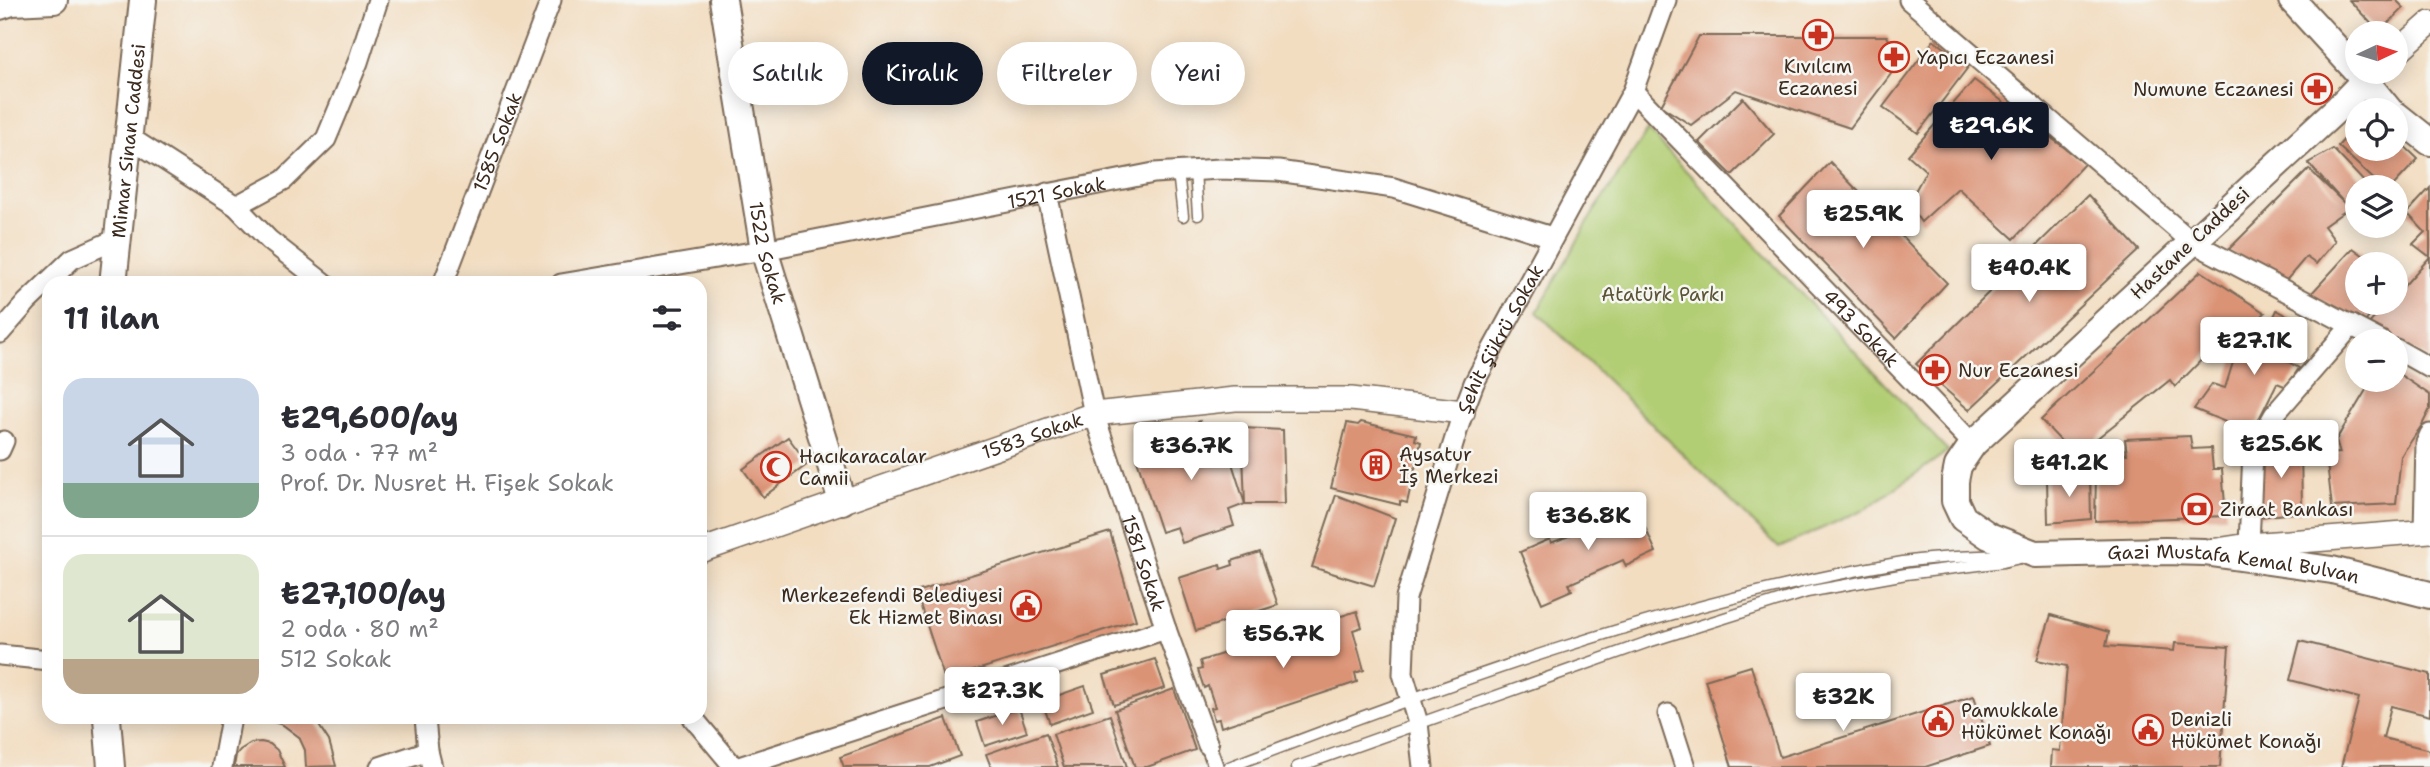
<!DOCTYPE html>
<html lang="tr">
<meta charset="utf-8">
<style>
:root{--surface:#fff;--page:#f7f7f7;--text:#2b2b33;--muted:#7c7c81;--line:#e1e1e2;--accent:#111827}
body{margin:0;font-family:"Shantell Sans",sans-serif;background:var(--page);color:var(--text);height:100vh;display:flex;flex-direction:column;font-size:26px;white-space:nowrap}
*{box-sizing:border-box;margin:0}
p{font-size:23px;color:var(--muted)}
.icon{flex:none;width:38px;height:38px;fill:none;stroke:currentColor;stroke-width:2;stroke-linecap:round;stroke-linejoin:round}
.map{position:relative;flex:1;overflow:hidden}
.drawer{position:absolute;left:42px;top:276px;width:665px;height:448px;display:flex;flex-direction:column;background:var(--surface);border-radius:21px;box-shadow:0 4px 18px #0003}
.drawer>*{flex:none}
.guide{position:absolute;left:728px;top:42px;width:665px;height:63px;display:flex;gap:14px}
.needle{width:46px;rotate:86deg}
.buttons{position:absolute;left:2345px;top:21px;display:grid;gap:14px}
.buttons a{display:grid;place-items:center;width:63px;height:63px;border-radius:50%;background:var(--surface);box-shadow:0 4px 18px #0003;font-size:35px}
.price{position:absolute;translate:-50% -60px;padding:0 16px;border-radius:7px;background:#fff;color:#222;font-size:23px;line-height:46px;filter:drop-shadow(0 2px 4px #0008)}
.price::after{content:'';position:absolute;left:50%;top:42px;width:21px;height:16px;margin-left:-10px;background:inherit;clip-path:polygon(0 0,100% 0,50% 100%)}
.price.selected{background:var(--accent);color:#fff}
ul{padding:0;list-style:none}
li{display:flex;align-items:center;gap:21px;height:175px;padding:0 21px}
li+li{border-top:2px solid var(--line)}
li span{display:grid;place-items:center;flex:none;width:196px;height:140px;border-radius:21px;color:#555}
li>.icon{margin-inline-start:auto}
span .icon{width:84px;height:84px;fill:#fffc;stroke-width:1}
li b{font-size:30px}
h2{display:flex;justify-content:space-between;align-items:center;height:84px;padding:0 21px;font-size:30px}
.chip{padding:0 24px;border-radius:32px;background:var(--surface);box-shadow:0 4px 18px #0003;font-size:24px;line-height:63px}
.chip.selected{background:var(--accent);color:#fff}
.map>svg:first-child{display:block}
.green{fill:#b2ce75;stroke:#767c4a;stroke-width:2}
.building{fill:#db9376}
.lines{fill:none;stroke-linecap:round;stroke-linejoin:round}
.service-casing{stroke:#7b6957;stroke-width:13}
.pedestrian-casing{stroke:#7b6957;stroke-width:18}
.minor-casing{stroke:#7b6957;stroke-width:23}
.tertiary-casing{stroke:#7b6957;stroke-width:26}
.secondary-casing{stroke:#7b6957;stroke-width:30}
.service{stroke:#fff;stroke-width:10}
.pedestrian{stroke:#fff;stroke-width:14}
.minor{stroke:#fff;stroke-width:19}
.tertiary{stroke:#fff;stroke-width:23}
.secondary{stroke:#fff;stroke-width:26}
.labels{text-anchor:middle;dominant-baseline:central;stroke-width:5;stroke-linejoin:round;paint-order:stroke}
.poi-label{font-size:19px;fill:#3b2a1e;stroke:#f6f6f2;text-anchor:start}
.street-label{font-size:19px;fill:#3b2a1e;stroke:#f6f6f2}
.park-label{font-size:19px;fill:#595334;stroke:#f6f6f2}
</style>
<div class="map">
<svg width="2430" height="767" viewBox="0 0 2430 767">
<rect width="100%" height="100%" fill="#f6f6f2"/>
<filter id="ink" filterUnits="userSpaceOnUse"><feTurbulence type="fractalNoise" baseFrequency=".0143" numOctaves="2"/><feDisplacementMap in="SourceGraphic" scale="14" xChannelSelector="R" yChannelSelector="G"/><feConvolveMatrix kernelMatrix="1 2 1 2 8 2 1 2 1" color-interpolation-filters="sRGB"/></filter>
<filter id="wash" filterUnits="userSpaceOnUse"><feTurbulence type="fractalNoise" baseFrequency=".00686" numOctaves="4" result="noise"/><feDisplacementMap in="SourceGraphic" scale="28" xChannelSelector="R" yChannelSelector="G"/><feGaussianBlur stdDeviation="1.57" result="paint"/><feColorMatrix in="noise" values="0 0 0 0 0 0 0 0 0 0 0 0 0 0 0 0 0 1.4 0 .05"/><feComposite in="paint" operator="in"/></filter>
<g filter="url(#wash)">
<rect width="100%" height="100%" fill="#f2ddc1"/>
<path class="green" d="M1648 130 1948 451 1867 508 1779 548 1537 312 1593 213Z"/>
<g id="blocks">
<g class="building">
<path d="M2349 0H2396L2404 8 2379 32Z"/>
<path d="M1699 36H1887L1900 62 1850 128 1736 90 1691 125 1661 106Z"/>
<path d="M1934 40 1969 66 1918 133 1883 107Z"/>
<path d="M1974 80 2085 163 2014 239 1958 188 1921 222 1908 204 1926 171 1908 155Z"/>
<path d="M1743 98 1774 134 1732 175 1699 142Z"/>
<path d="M2357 125V149H2396V138L2418 159 2392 187H2382L2338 146Z"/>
<path d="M2333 149 2369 187H2357V218L2349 208 2324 226 2335 241 2316 264 2306 257 2284 283 2227 251 2309 169 2345 204 2308 163Z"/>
<path d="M1830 162 1947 283 1896 338 1779 216Z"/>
<path d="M2430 188V359L2366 327 2388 303H2396V295L2430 257 2413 244 2425 232 2407 213Z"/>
<path d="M2088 195 2139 250 1969 410 1916 364Z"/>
<path d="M2353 248 2375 264H2357V303H2381L2365 322 2310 295Z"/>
<path d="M2201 271 2265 313 2226 349 2218 343 2175 387 2170 380 2075 456 2041 420Z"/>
<path d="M2277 310 2304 325 2283 359 2299 368 2287 387 2277 383 2252 433 2194 409 2212 384 2225 388 2239 343 2259 350Z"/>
<path d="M2396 372 2430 395V409L2422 425 2401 456 2396 504 2332 507 2326 454 2340 453 2336 440 2372 380H2396Z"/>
<path d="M1200 421 1205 438 1222 432 1245 504 1229 510 1234 526 1182 543 1177 527 1161 532 1137 460 1153 455 1148 438Z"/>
<path d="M1361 422 1416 435 1415 440 1421 442 1407 503 1400 501V505L1331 488 1347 423 1358 425Z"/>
<path d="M1242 428 1283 430 1285 504H1245Z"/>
<path d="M2190 436 2192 449 2211 448 2213 469H2222L2226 516 2095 521 2096 476H2107L2106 453 2127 454 2125 439Z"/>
<path d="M788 437 808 464 763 497 743 469Z"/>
<path d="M2301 442 2302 512 2259 517 2260 452 2263 446Z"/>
<path d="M2090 475 2091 519 2048 523 2047 479Z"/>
<path d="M1336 495 1395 518 1374 586 1312 567Z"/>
<path d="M1634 502 1656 552 1626 566 1623 560 1569 584 1572 590 1542 603 1520 552 1550 539 1551 543 1569 536 1567 534 1606 519 1604 515Z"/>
<path d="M1110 532 1136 620 945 680 916 592Z"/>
<path d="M1260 552 1278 605 1196 631 1179 578 1220 565 1221 569 1233 565 1232 561Z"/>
<path d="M1357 611 1362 627 1353 630 1364 670 1355 673 1357 682 1221 727 1219 719 1214 720 1211 708 1215 707 1208 686 1204 688 1198 670 1202 669 1200 661Z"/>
<path d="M2051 615 2109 632 2106 646 2174 651 2175 643 2229 647 2220 767H2051L2052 750 2060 751 2067 666 2037 660Z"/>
<path d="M2300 641 2430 674V716L2391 706 2383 738 2430 750V767H2341L2359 698 2290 680Z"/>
<path d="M1155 659 1165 688 1114 705 1104 675Z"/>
<path d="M1751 666 1780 757 1974 696 1990 746 1925 767H1732L1705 680Z"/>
<path d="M1085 686 1093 709 1050 724 1042 701Z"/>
<path d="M1174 689 1195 750 1147 767H1135L1115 710Z"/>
<path d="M1019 708 1027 732 985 746 977 722Z"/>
<path d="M1110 715 1127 767H1064L1053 734Z"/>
<path d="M262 718H314L329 741 336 766 306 767 305 750 299 737 283 725Z"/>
<path d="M946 718 960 756 930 767H844L840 757Z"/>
<path d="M1046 733 1058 767H991L986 754Z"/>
<path d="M261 742 270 744 277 750 285 767H234L236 755 240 750 251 743Z"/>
</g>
</g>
</g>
<g filter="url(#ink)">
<use href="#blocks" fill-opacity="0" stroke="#7b6957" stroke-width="2"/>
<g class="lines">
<g class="service-casing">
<g id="service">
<path d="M1195 171 1198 215"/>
<path d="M1178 172 1183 216"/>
<path d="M1229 767C1448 683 1671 601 1903 562 1939 556 1977 557 2014 554"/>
<path d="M1297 767 1648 642 1807 592 1906 574 2003 562 2024 557"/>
</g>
</g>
<g class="pedestrian-casing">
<path id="pedestrian" d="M1208 745 1216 767"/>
</g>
<g class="minor-casing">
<g id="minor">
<path d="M1909 0 2192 242 2381 341"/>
<path id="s1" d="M1633 91 1973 444"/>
<path d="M129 137 236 206 269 240 325 284"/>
<path id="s2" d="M1047 193 1094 414 1166 629 1208 745"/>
<path d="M236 206 284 180 326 139 358 62 378 0"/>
<path id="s3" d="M443 284 551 0"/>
<path id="s4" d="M561 284 764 250 1154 173 1220 169 1278 171 1394 188 1552 237"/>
<path d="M0 333 27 302 72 259 119 238"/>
<path d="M2396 349 2430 368"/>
<path d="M0 450 4 441"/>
<path d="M2424 531 2426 443 2430 434"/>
<path d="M2249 545 2253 451 2274 415 2352 325"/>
<path d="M0 655 49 660"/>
<path d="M1668 714 1685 767"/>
<path d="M425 718 428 751 432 767"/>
<path d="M693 718 734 767"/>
<path d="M222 767 231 718"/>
<path d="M380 767 428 751"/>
<path d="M739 767 1166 629"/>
<path id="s5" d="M1423 767 1418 723 1403 674 1406 598 1463 412 1474 383 1633 91 1666 0"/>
</g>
</g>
<g class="tertiary-casing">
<g id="tertiary">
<path d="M2396 53 2430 23"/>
<path d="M2217 550 2249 545 2430 531"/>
<path id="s6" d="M700 551 1094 414 1235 399H1351L1463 412"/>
</g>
</g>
<g class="secondary-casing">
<g id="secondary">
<path id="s7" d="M723 0 764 250 842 501"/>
<path d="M2292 0 2357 71"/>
<path d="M0 6 12 2 54 0"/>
<path d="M2358 72 2389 110"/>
<path id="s8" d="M2365 80 2338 108 1973 444 1958 466 1955 481V501L1963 518 1989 536 2035 554 2165 551 2204 552 2332 570 2430 595"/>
<path d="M2396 115 2430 142"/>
<path id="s9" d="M113 284 143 0"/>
<path d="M107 718 111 767"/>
</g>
</g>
<use href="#service" class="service"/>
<use href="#pedestrian" class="pedestrian"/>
<use href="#minor" class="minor"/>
<use href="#tertiary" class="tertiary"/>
<use href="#secondary" class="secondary"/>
</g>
</g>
<defs>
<g id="pharmacy-ring" transform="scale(1.575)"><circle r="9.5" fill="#f6f6f2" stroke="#c8321e" stroke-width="1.5"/><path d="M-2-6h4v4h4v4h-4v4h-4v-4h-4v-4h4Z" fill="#c8321e"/></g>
<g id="building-ring" transform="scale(1.575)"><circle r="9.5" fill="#f6f6f2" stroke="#c8321e" stroke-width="1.5"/><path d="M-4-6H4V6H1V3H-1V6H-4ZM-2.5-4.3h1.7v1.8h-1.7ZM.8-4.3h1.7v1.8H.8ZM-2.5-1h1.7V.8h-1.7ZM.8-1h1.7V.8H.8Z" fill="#c8321e"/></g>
<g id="mosque-ring" transform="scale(1.575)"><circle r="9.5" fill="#f6f6f2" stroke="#c8321e" stroke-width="1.5"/><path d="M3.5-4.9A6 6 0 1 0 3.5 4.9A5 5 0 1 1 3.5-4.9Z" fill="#c8321e"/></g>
<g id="bank-ring" transform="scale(1.575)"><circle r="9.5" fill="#f6f6f2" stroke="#c8321e" stroke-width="1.5"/><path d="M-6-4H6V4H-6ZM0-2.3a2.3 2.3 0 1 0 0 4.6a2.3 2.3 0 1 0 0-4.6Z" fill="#c8321e"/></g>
<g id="civic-ring" transform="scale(1.575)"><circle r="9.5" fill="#f6f6f2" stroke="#c8321e" stroke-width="1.5"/><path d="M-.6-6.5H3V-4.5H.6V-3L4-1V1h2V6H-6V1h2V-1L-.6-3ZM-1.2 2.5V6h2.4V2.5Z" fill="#c8321e"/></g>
</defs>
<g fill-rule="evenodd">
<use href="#pharmacy-ring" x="1818" y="35"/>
<use href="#pharmacy-ring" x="1894" y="57"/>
<use href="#pharmacy-ring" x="2317" y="89"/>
<use href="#pharmacy-ring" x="1935" y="370"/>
<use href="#building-ring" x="1376" y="465"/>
<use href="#mosque-ring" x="776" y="467"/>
<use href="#bank-ring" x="2197" y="509"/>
<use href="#civic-ring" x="1026" y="606"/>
<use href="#civic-ring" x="1938" y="721"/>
<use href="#civic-ring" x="2148" y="730"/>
</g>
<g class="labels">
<g class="poi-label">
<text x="1917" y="57">Yapıcı Eczanesi</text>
<text x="1818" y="66" text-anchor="middle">Kıvılcım<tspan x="1818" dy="22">Eczanesi</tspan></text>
<text x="2294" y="89" text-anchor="end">Numune Eczanesi</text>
<text x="1958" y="370">Nur Eczanesi</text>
<text x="1399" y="454">Aysatur<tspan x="1399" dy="22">İş Merkezi</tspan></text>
<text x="799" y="456">Hacıkaracalar<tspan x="799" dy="22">Camii</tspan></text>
<text x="2220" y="509">Ziraat Bankası</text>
<text x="1003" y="595" text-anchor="end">Merkezefendi Belediyesi<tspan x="1003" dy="22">Ek Hizmet Binası</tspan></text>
<text x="1961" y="710">Pamukkale<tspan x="1961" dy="22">Hükümet Konağı</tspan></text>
<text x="2171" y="719">Denizli<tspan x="2171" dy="22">Hükümet Konağı</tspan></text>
</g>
<g class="street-label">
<text stroke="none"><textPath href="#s3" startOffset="152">1585 Sokak</textPath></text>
<text stroke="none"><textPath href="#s9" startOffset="144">Mimar Sinan Caddesi</textPath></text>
<text stroke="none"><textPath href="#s4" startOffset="504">1521 Sokak</textPath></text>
<text transform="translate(2190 243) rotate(-43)">Hastane Caddesi</text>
<text stroke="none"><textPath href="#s7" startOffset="257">1522 Sokak</textPath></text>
<text stroke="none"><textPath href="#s1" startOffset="329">493 Sokak</textPath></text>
<text stroke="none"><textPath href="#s5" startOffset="448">Şehit Şükrü Sokak</textPath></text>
<text stroke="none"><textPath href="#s6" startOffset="352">1583 Sokak</textPath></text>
<text stroke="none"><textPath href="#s2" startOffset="383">1581 Sokak</textPath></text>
<text stroke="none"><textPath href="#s8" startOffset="896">Gazi Mustafa Kemal Bulvan</textPath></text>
</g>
<g class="park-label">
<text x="1663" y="294">Atatürk Parkı</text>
</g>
</g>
</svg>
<div class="buttons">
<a><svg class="needle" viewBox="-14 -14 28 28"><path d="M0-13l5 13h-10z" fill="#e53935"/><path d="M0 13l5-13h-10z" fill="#7c7c81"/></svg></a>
<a><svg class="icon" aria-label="locate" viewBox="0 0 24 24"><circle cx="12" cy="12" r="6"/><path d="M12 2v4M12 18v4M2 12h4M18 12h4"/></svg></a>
<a><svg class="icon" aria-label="layers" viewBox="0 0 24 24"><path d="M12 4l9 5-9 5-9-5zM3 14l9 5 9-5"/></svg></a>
<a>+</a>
<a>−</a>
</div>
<b class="price selected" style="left:1991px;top:162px">₺29.6K</b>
<b class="price" style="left:1863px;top:250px">₺25.9K</b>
<b class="price" style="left:2029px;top:304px">₺40.4K</b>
<b class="price" style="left:2254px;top:377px">₺27.1K</b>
<b class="price" style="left:2281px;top:480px">₺25.6K</b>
<b class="price" style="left:1191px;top:482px">₺36.7K</b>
<b class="price" style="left:2069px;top:499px">₺41.2K</b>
<b class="price" style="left:1588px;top:552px">₺36.8K</b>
<b class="price" style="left:1283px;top:670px">₺56.7K</b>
<b class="price" style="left:1002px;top:727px">₺27.3K</b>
<b class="price" style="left:1843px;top:733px">₺32K</b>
<div class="guide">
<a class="chip">Satılık</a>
<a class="chip selected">Kiralık</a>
<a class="chip">Filtreler</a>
<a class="chip">Yeni</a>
</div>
<section class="drawer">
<h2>11 ilan<svg class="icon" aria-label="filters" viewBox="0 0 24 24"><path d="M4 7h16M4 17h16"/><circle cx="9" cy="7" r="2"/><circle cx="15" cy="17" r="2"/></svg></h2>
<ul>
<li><span style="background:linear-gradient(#c9d6e8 75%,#7fa58c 0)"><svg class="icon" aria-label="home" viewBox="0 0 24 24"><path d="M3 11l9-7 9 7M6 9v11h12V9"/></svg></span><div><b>₺29,600/ay</b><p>3 oda · 77 m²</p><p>Prof. Dr. Nusret H. Fişek Sokak</p></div></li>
<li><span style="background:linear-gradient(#dfe7d0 75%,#b9a48a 0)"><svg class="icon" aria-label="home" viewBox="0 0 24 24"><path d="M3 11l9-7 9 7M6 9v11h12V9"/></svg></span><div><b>₺27,100/ay</b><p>2 oda · 80 m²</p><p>512 Sokak</p></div></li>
</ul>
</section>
</div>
